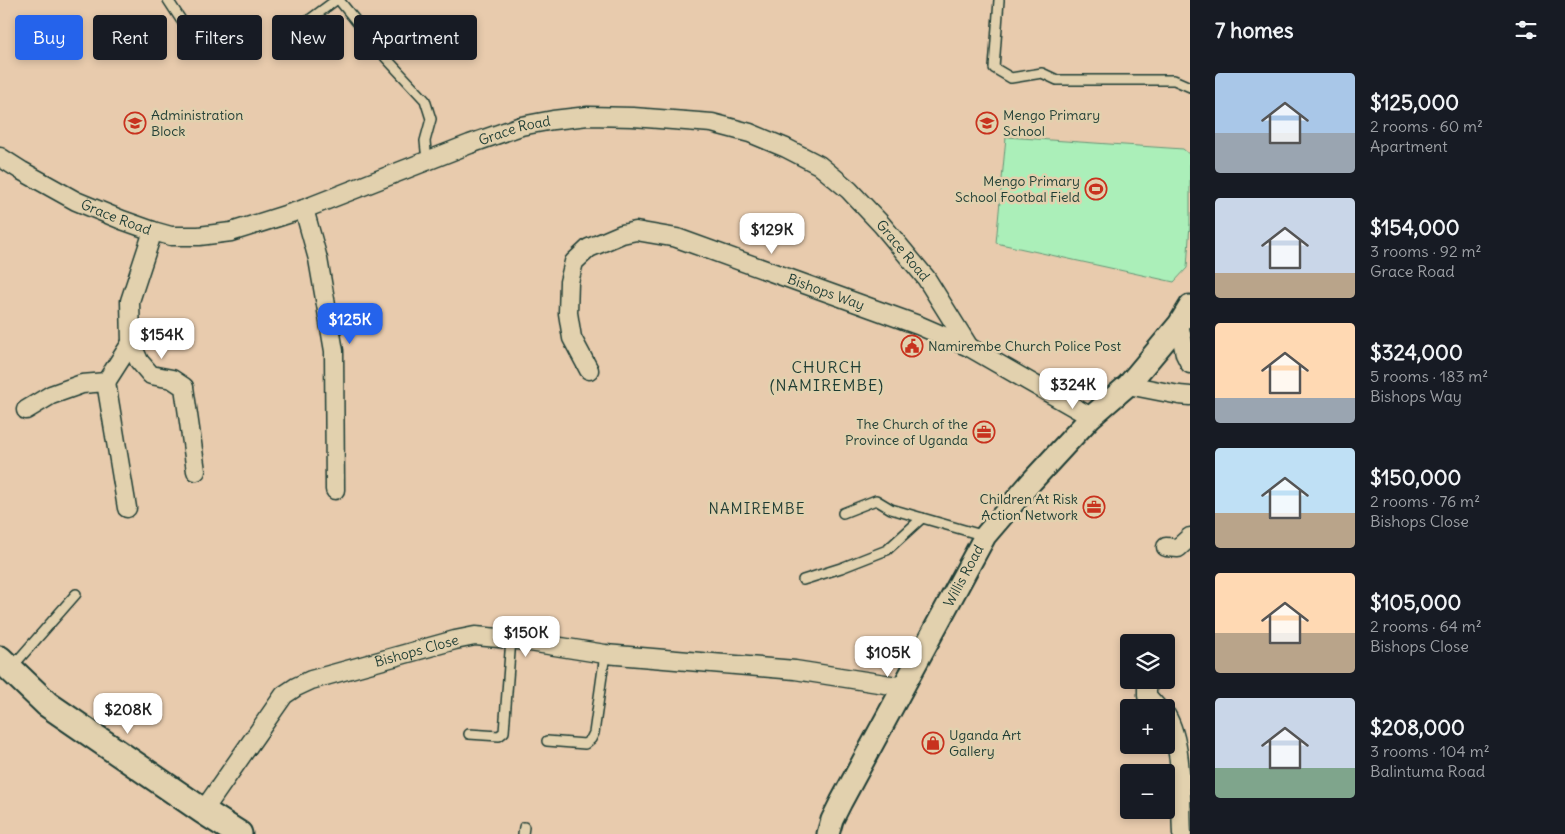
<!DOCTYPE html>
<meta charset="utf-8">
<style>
:root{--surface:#171b24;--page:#242831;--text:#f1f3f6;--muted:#9ea1a6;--accent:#2563eb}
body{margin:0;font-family:Delius,sans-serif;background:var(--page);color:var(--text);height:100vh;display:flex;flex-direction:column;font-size:19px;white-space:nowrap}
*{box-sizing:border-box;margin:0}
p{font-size:16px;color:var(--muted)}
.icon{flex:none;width:28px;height:28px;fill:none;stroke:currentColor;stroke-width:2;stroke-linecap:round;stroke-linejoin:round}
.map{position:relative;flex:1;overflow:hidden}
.panel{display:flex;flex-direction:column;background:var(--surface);width:375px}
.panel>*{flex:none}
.guide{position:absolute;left:15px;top:15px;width:475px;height:45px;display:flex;gap:10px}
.controls{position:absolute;left:1120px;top:634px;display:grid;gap:10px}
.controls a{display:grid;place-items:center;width:55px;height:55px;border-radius:5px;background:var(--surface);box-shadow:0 2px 8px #0003;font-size:25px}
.price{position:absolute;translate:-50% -42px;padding:0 11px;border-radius:10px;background:#fff;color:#222;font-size:16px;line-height:32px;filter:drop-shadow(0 1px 2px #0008)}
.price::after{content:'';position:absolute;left:50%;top:30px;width:15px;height:11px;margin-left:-8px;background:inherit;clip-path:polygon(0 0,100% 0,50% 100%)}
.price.on{background:var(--accent);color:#fff}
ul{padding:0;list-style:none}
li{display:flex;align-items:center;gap:15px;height:125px;padding:0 25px}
li span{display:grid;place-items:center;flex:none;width:140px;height:100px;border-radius:5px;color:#555}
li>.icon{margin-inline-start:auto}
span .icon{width:60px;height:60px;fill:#fffc;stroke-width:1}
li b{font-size:21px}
h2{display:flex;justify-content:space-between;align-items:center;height:60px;padding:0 25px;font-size:21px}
.tag{padding:0 18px;border-radius:5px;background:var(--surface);box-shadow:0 2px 8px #0003;font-size:18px;line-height:45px}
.tag.on{background:var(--accent);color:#fff}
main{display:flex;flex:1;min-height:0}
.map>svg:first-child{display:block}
.green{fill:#abefb9;stroke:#659676}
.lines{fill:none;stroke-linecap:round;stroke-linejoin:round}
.service-casing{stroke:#1f3d34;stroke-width:12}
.minor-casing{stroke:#1f3d34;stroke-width:21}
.tertiary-casing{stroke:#1f3d34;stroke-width:25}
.secondary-casing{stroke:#1f3d34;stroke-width:29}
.service{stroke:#e2d1ae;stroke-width:9}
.minor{stroke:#e2d1ae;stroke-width:18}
.tertiary{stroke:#e2d1ae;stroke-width:21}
.secondary{stroke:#e2d1ae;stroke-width:25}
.labels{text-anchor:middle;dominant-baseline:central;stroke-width:5;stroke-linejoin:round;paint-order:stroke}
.poi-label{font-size:14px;fill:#1f3d34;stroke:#e2d1ae;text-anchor:start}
.street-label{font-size:14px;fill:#1f3d34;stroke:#e2d1ae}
.neighbourhood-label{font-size:15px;letter-spacing:1px;fill:#1f3d34;stroke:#e2d1ae}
.quarter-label{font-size:16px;letter-spacing:1px;fill:#1f3d34;stroke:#e2d1ae}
</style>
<main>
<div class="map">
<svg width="1190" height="834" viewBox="0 0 1190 834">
<rect width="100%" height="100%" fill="#e8cbad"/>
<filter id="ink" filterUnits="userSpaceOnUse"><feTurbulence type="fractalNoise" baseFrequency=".02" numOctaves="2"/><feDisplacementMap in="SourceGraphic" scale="10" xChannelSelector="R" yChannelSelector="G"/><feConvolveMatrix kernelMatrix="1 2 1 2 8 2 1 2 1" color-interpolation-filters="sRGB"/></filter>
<g filter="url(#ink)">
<path class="green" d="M1006 137 1183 149 1190 155V223L1187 268 1174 282 996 243Z"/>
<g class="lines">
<g class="service-casing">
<g id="service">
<path d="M168 0 183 23"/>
<path d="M339 0 386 58 425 100 431 119 425 141 426 151 429 160"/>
<path d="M999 0 994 68 1011 78 1042 73 1057 80H1174L1190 87"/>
<path d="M282 40 336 0"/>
<path d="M843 513 876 500 891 509 985 536"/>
<path d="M803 580 841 568 887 550 922 518"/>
<path d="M12 667 76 594"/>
<path d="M469 734 499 736 504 732 511 639"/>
<path d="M547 741 585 744 591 739 594 733 605 654"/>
<path d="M523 834 524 827"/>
</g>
</g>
<g class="minor-casing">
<g id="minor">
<path id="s1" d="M0 157 22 171 76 201 122 220 153 231 171 236H199L231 232 304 209 470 144 521 126 553 120 588 116 633 117 712 123 750 133 786 148 819 165 849 190 882 225 926 278 969 347"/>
<path d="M304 209 318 259 334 351 335 490"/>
<path d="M153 231 130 301 131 343 139 361 151 375 172 379 184 387 196 471"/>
<path d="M1179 324 1185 354 1190 364"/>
<path id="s2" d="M589 370 572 338 568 313 569 282 574 262 589 248 622 234 636 231 677 238 918 325 969 347 1091 417"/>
<path d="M106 382 131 343"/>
<path d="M1128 385 1179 395 1190 396"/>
<path d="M26 410 51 395 82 384 106 382 127 508"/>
<path d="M1166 547 1178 548 1190 537"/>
<path d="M1147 680V696L1158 708"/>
<path d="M1166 715C1184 745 1180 799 1182 834"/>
<path id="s3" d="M203 811 284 695 296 687 311 680 455 640 475 636 511 639 605 654 795 670 904 687"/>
</g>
</g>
<g class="tertiary-casing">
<g id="tertiary">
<path id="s4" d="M828 834 832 820 841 802 985 536 1032 481 1091 417 1128 385 1179 324 1190 306"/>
</g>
</g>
<g class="secondary-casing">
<path id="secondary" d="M0 659 47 704 203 811 239 834"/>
</g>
<use href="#service" class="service"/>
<use href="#minor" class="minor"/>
<use href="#tertiary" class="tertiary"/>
<use href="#secondary" class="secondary"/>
</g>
</g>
<defs>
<g id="school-ring" transform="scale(1.125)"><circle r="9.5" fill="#e2d1ae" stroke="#c8321e" stroke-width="1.5"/><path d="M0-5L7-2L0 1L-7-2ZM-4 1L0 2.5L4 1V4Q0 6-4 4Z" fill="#c8321e"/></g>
<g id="stadium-ring" transform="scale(1.125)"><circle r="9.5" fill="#e2d1ae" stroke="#c8321e" stroke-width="1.5"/><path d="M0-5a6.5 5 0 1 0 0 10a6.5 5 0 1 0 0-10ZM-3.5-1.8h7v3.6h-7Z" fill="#c8321e"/></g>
<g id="civic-ring" transform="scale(1.125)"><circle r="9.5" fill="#e2d1ae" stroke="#c8321e" stroke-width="1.5"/><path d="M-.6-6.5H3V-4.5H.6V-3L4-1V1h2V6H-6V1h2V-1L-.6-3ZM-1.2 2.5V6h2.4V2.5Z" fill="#c8321e"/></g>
<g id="office-ring" transform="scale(1.125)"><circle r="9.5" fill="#e2d1ae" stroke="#c8321e" stroke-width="1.5"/><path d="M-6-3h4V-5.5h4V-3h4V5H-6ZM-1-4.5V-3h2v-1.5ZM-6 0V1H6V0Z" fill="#c8321e"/></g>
<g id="shop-ring" transform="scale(1.125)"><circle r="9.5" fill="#e2d1ae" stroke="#c8321e" stroke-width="1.5"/><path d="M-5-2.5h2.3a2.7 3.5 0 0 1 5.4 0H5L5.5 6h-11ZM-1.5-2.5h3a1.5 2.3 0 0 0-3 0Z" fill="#c8321e"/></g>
</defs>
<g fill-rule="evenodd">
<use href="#school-ring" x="135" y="123"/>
<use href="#school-ring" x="987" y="123"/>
<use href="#stadium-ring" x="1096" y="189"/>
<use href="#civic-ring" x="912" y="346"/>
<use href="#office-ring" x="984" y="432"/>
<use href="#office-ring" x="1094" y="507"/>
<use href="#shop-ring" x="933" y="743"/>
</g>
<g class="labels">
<g class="poi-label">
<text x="151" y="115">Administration<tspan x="151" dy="16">Block</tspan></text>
<text x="1003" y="115">Mengo Primary<tspan x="1003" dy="16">School</tspan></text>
<text x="1080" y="181" text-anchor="end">Mengo Primary<tspan x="1080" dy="16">School Footbal Field</tspan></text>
<text x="928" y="346">Namirembe Church Police Post</text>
<text x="968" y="424" text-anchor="end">The Church of the<tspan x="968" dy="16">Province of Uganda</tspan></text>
<text x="1078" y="499" text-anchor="end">Children At Risk<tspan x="1078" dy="16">Action Network</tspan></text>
<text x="949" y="735">Uganda Art<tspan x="949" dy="16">Gallery</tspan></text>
</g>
<g class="street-label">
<text stroke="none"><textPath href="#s1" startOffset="551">Grace Road</textPath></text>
<text stroke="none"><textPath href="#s1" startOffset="131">Grace Road</textPath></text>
<text stroke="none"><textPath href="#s1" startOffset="986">Grace Road</textPath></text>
<text stroke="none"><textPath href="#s2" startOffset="384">Bishops Way</textPath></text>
<text stroke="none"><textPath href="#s4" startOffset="292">Willis Road</textPath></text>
<text stroke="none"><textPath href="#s3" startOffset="282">Bishops Close</textPath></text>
</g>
<g class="neighbourhood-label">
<text x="757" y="508">NAMIREMBE</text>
</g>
<g class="quarter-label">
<text x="827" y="367">CHURCH<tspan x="827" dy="18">(NAMIREMBE)</tspan></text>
</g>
</g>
</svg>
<div class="controls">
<a><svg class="icon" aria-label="layers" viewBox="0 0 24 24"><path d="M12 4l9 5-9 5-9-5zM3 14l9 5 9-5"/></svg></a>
<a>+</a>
<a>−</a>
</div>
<b class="price" style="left:772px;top:255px">$129K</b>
<b class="price on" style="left:350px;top:345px">$125K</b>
<b class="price" style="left:162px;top:360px">$154K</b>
<b class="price" style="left:1073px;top:410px">$324K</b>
<b class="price" style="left:526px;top:658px">$150K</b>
<b class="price" style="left:888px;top:678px">$105K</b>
<b class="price" style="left:128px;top:735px">$208K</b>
<div class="guide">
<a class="tag on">Buy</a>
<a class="tag">Rent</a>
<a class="tag">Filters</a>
<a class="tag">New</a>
<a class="tag">Apartment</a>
</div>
</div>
<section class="panel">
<h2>7 homes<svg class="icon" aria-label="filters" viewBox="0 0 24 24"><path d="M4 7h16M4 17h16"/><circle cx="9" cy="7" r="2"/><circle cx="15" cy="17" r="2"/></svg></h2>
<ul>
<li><span style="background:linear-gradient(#a9c7e8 60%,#9aa5b1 0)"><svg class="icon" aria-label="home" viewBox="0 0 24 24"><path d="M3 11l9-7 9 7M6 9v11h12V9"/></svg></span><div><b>$125,000</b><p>2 rooms · 60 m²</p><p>Apartment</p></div></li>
<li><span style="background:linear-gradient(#c9d6e8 75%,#b9a48a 0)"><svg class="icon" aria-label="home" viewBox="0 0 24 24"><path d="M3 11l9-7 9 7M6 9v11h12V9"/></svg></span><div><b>$154,000</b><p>3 rooms · 92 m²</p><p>Grace Road</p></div></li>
<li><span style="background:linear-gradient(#ffd9b3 75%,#9aa5b1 0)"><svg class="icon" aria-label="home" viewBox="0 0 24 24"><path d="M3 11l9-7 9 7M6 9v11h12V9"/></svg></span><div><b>$324,000</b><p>5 rooms · 183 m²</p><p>Bishops Way</p></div></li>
<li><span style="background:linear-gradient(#bfe0f5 65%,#b9a48a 0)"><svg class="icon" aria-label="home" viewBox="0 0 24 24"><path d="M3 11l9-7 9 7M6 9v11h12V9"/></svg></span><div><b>$150,000</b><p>2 rooms · 76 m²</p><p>Bishops Close</p></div></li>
<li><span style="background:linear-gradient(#ffd9b3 60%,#b9a48a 0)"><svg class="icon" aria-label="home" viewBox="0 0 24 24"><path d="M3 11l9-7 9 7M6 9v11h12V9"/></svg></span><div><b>$105,000</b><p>2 rooms · 64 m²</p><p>Bishops Close</p></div></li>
<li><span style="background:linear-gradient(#c9d6e8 70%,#7fa58c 0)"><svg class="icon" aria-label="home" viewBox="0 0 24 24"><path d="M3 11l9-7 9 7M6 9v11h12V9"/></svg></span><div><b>$208,000</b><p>3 rooms · 104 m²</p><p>Balintuma Road</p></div></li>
</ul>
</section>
</main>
